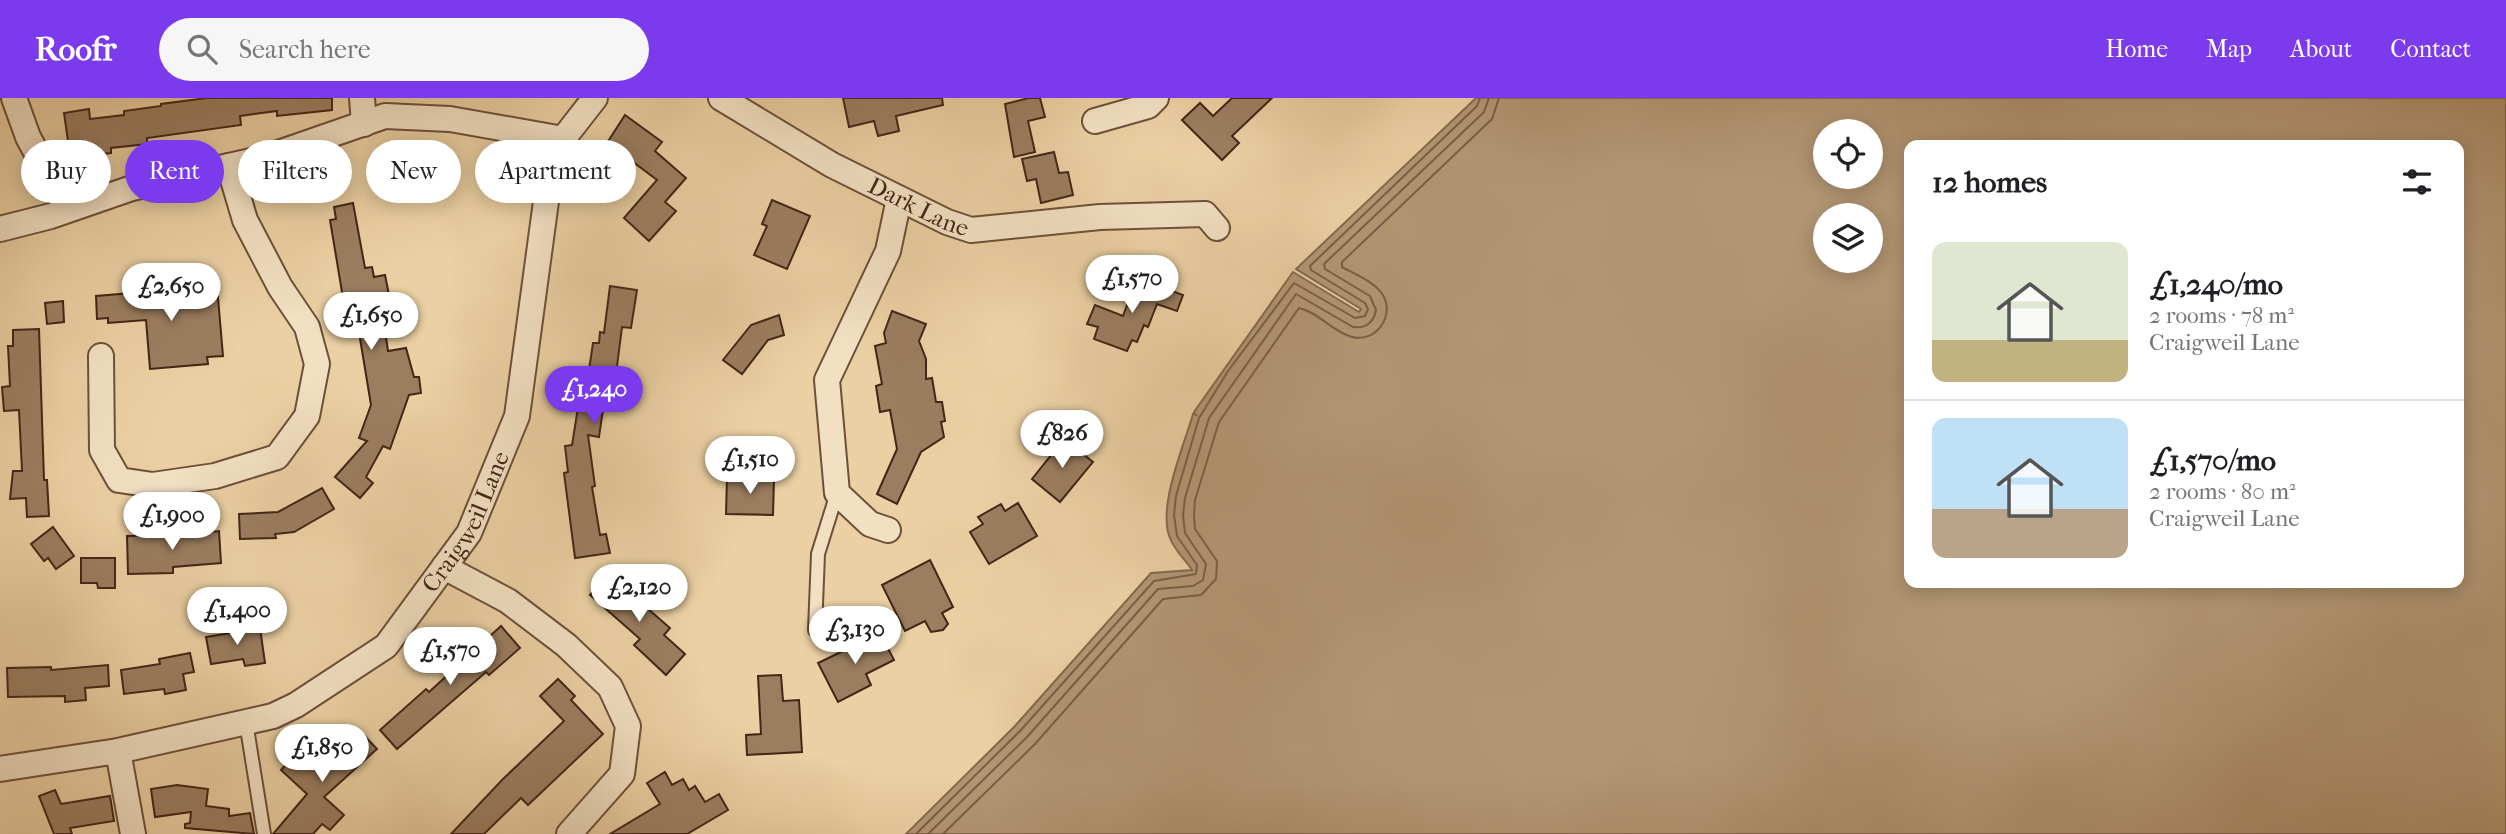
<!DOCTYPE html>
<meta charset="utf-8">
<style>
:root{--surface:#fff;--page:#f6f6f6;--text:#202124;--muted:#757577;--line:#e0e0e0;--accent:#7c3aed}
body{margin:0;font-family:"IM FELL French Canon",serif;background:var(--page);color:var(--text);height:100vh;display:flex;flex-direction:column;font-size:26px;white-space:nowrap}
*{box-sizing:border-box;margin:0}
p{font-size:23px;color:var(--muted)}
.icon{flex:none;width:38px;height:38px;fill:none;stroke:currentColor;stroke-width:2;stroke-linecap:round;stroke-linejoin:round}
.map{position:relative;flex:1;overflow:hidden}
.details{position:absolute;left:1904px;top:42px;width:560px;height:448px;display:flex;flex-direction:column;background:var(--surface);border-radius:14px;box-shadow:0 4px 18px #0003}
.details>*{flex:none}
.top-card{position:absolute;left:21px;top:42px;width:665px;height:63px;display:flex;gap:14px}
.tools{position:absolute;left:1813px;top:21px;display:grid;gap:14px}
.tools a{display:grid;place-items:center;width:70px;height:70px;border-radius:50%;background:var(--surface);box-shadow:0 4px 18px #0003;font-size:35px}
.price{position:absolute;translate:-50% -60px;padding:0 16px;border-radius:24px;background:#fff;color:#222;font-size:23px;line-height:46px;filter:drop-shadow(0 2px 4px #0008)}
.price::after{content:'';position:absolute;left:50%;top:42px;width:21px;height:16px;margin-left:-10px;background:inherit;clip-path:polygon(0 0,100% 0,50% 100%)}
.price.on{background:var(--accent);color:#fff}
ul{padding:0;list-style:none}
li{display:flex;align-items:center;gap:21px;height:175px;padding:0 28px}
li+li{border-top:2px solid var(--line)}
li span{display:grid;place-items:center;flex:none;width:196px;height:140px;border-radius:14px;color:#555}
li>.icon{margin-inline-start:auto}
span .icon{width:84px;height:84px;fill:#fffc;stroke-width:1}
li b{font-size:30px}
h2{display:flex;justify-content:space-between;align-items:center;height:84px;padding:0 28px;font-size:30px}
.pill{padding:0 24px;border-radius:32px;background:var(--surface);box-shadow:0 4px 18px #0003;font-size:24px;line-height:63px}
.pill.on{background:var(--accent);color:#fff}
header{display:flex;align-items:center;gap:42px;box-sizing:border-box;height:98px;padding:0 35px;background:var(--accent);color:#fff}
header strong{font-size:33px}
nav{display:flex;gap:38px;margin-inline-start:auto;font-size:24px}
.search{width:490px;height:63px;background:var(--page);display:flex;align-items:center;gap:18px;box-sizing:border-box;padding:0 24px;border-radius:38px;color:var(--muted);font-size:26px}
.map>svg:first-child{display:block}
.water{fill:#b29673;stroke:#86694e;stroke-width:2;fill-rule:evenodd}
.lines{fill:none;stroke-linecap:round;stroke-linejoin:round}
.shore{stroke:#7b5e45;stroke-width:2}
.building{fill:#9b7e60;stroke:#442517;stroke-width:2}
.lane-casing{stroke:#6e503a;stroke-width:16}
.street-casing{stroke:#6e503a;stroke-width:28}
.lane{stroke:#f2e0c3;stroke-width:12}
.street{stroke:#f2e0c3;stroke-width:24}
.labels{text-anchor:middle;dominant-baseline:central;stroke-width:6;stroke-linejoin:round;paint-order:stroke}
.street-label{font-size:24px;fill:#442517;stroke:#f2e0c3}
</style>
<header>
<strong>Roofr</strong>
<div class="search"><svg class="icon" aria-label="search" viewBox="0 0 24 24"><circle cx="10" cy="10" r="6"/><path d="M15 15l6 6"/></svg>Search here</div>
<nav><a>Home</a><a>Map</a><a>About</a><a>Contact</a></nav>
</header>
<div class="map">
<svg width="2506" height="736" viewBox="0 0 2506 736">
<rect width="100%" height="100%" fill="#ebd0a3"/>
<filter id="stains"><feTurbulence type="fractalNoise" baseFrequency=".00286" numOctaves="4"/><feColorMatrix values="0 0 0 0 .2 0 0 0 0 .09 0 0 0 0 .02 0 0 0 .5 -.17"/></filter>
<radialGradient id="worn" r=".72"><stop offset=".6" stop-color="#630" stop-opacity="0"/><stop offset="1" stop-color="#630" stop-opacity=".3"/></radialGradient>
<path class="water" d="M1476 0H2506V736H906L1015 628 1151 475 1192 472C1186 462 1174 452 1170 440 1157 409 1184 348 1193 316L1196 317 1194 314 1293 174 1359 214 1361 211 1296 171ZM1825 33H1871V79H1825ZM1909 47H2459V485H1909ZM1825 117H1871V163H1825Z"/>
<g class="lines">
<g class="shore">
<path d="M916 736 1020 633 1154 483 1196 476 1197 467 1177 438 1174 417 1176 398 1199 320 1228 273 1294 185 1355 220 1365 218 1368 211 1365 205 1311 172 1310 168 1477 8 1480 0"/>
<path d="M928 736 1027 639 1158 491 1193 488 1203 482 1206 466 1185 435 1183 417 1185 400 1209 320 1296 196 1353 229C1366 231 1374 224 1376 212L1370 198 1325 171 1324 166 1484 14 1489 0"/>
<path d="M943 736 1035 646 1163 501 1201 497 1216 481 1217 463 1195 431 1194 417 1195 402 1219 324 1299 210C1318 214 1333 234 1352 239 1376 245 1395 218 1383 197 1375 184 1355 176 1342 169V164L1492 21 1499 0"/>
</g>
</g>
<g class="building">
<path d="M207 0H332V12L277 18V13L240 18 241 27 147 40V46L111 50V55L84 58 83 48 69 50 64 15 89 11 90 21 124 17V13L161 8V6Z"/>
<path d="M843 0H942L943 7 896 18 899 33 878 38 874 23 849 29Z"/>
<path d="M1029 0H1040L1045 19 1028 23 1035 54 1014 59 1005 6Z"/>
<path d="M1232 0H1272L1232 38 1239 45 1222 62 1182 22 1200 5 1213 18Z"/>
<path d="M625 17 662 44 655 53 686 80 665 104 676 113 649 143 624 120 657 82 625 58 615 72 598 59Z"/>
<path d="M1054 54 1059 75 1068 74 1073 97 1041 105 1036 81 1027 83 1022 61Z"/>
<path d="M772 102 810 118 787 171 754 157 767 128 762 126Z"/>
<path d="M353 105 365 170 372 169 374 179 385 177 389 197 380 198 388 253 406 250 414 279H419L421 295 409 297 390 351 383 348 366 379 373 385 360 400 335 379 367 343 359 340 371 307 355 210 345 212 330 122 336 121 334 109Z"/>
<path d="M1137 180 1183 197 1177 213 1157 206 1148 229 1144 227 1137 244 1132 242 1127 253 1094 241 1098 229 1087 226 1095 207 1123 218Z"/>
<path d="M217 188 223 258 207 259 208 266 150 271 146 222 108 225V220L97 221 96 198Z"/>
<path d="M610 188 637 192 631 230 622 229 615 284 607 283 599 339 588 337 595 388 592 389 600 437 606 436 610 455 575 460 564 375 568 374 565 348 572 347 581 291 586 292 593 245H599L600 234 604 235Z"/>
<path d="M63 203 64 224 47 226 45 205Z"/>
<path d="M892 213 926 226 919 243 926 261V281L932 280 936 304H942L945 323 941 324 944 339 921 354 897 406 877 396 897 351 890 312 880 314 876 288 882 286 875 248 886 245 884 235Z"/>
<path d="M779 217 784 237 768 242 742 276 723 262 751 227Z"/>
<path d="M39 231 44 382H47L49 418 27 419 26 400 10 401 13 373H22L19 312 4 313 2 289 10 288 8 248H13V232Z"/>
<path d="M1064 341 1093 364 1060 404 1032 381Z"/>
<path d="M727 379 774 381 773 417 726 416Z"/>
<path d="M322 390 334 411 294 434 275 436 276 440 240 441 239 416 278 414Z"/>
<path d="M1018 405 1037 438 989 466 970 434 983 426 978 419 1001 406 1005 413Z"/>
<path d="M53 429 74 458 56 471 48 460 44 463 31 446Z"/>
<path d="M219 433 221 465 173 469V475L128 476 127 438 183 437Z"/>
<path d="M81 460H115V490H98L97 485H81Z"/>
<path d="M930 462 953 509 942 515 948 526 943 532 931 534 925 523 905 533 882 487Z"/>
<path d="M608 476 670 530 664 537 685 556 666 577 634 547 640 541 590 497Z"/>
<path d="M501 528 520 550 489 577 486 574 397 651 380 632 426 591 429 594Z"/>
<path d="M260 530 265 565 245 568 243 561 211 566 206 539Z"/>
<path d="M880 535 894 562 866 576 871 587 838 604 818 565Z"/>
<path d="M190 555 194 574 183 576 186 592 165 596 164 591 124 596 121 572 160 566 159 561Z"/>
<path d="M108 567 109 588 85 590 86 602 65 604V598L8 599 7 570 51 569V572Z"/>
<path d="M781 577 783 603 799 602 802 654 747 657 746 637 761 636 758 578Z"/>
<path d="M558 581 575 598 571 602 603 636 528 707 521 700 484 736H451L503 681 564 623 540 598Z"/>
<path d="M358 631 377 651 324 699 344 717 330 732 322 726 313 736H273L307 696 281 672 293 659 299 664 314 650 325 661Z"/>
<path d="M665 674 672 687 683 681 689 692 695 688 705 704 719 696 728 712 687 736H610L660 706 647 685Z"/>
<path d="M177 687 208 691 206 708 229 711V718L250 715 254 736 185 730V726L190 725 191 714 155 719 151 691Z"/>
<path d="M55 692 61 706 110 698 114 723 70 730 72 736H54L39 698Z"/>
</g>
<g class="lines">
<g class="lane-casing">
<g id="lane">
<path d="M815 532 818 456 837 395"/>
<path d="M246 624 264 736"/>
</g>
</g>
<g class="street-casing">
<g id="street">
<path d="M14 0 28 39 67 111"/>
<path d="M362 0 364 26"/>
<path id="s1" d="M721 0 832 67 947 124 971 132 1100 119 1205 116 1217 130"/>
<path d="M1095 23 1148 8 1156 0"/>
<path d="M0 131 51 118 132 90 264 60 385 18 450 21 563 41"/>
<path d="M101 258 102 352 119 382 153 387 215 378 277 359 307 318 317 266 307 229 280 189 245 122 229 68"/>
<path d="M888 432 870 426 837 395 827 282 888 153 899 101"/>
<path d="M444 469 508 503 566 547 610 589 628 628 622 676 569 736"/>
<path d="M118 653 133 736"/>
<path id="s2" d="M0 671 118 653 273 618 296 607 386 548 469 435 517 318 547 96 563 41 595 0"/>
</g>
</g>
<use href="#lane" class="lane"/>
<use href="#street" class="street"/>
</g>
<g class="labels">
<g class="street-label">
<text stroke="none"><textPath href="#s1" startOffset="226">Dark Lane</textPath></text>
<text stroke="none"><textPath href="#s2" startOffset="560">Craigweil Lane</textPath></text>
</g>
</g>
<rect width="100%" height="100%" filter="url(#stains)"/>
<rect width="100%" height="100%" fill="url(#worn)"/>
</svg>
<div class="tools">
<a><svg class="icon" aria-label="locate" viewBox="0 0 24 24"><circle cx="12" cy="12" r="6"/><path d="M12 2v4M12 18v4M2 12h4M18 12h4"/></svg></a>
<a><svg class="icon" aria-label="layers" viewBox="0 0 24 24"><path d="M12 4l9 5-9 5-9-5zM3 14l9 5 9-5"/></svg></a>
</div>
<b class="price" style="left:1132px;top:217px">£1,570</b>
<b class="price" style="left:171px;top:225px">£2,650</b>
<b class="price" style="left:371px;top:254px">£1,650</b>
<b class="price on" style="left:594px;top:328px">£1,240</b>
<b class="price" style="left:1062px;top:372px">£826</b>
<b class="price" style="left:750px;top:398px">£1,510</b>
<b class="price" style="left:172px;top:454px">£1,900</b>
<b class="price" style="left:639px;top:526px">£2,120</b>
<b class="price" style="left:237px;top:549px">£1,400</b>
<b class="price" style="left:855px;top:568px">£3,130</b>
<b class="price" style="left:450px;top:589px">£1,570</b>
<b class="price" style="left:322px;top:686px">£1,850</b>
<div class="top-card">
<a class="pill">Buy</a>
<a class="pill on">Rent</a>
<a class="pill">Filters</a>
<a class="pill">New</a>
<a class="pill">Apartment</a>
</div>
<section class="details">
<h2>12 homes<svg class="icon" aria-label="filters" viewBox="0 0 24 24"><path d="M4 7h16M4 17h16"/><circle cx="9" cy="7" r="2"/><circle cx="15" cy="17" r="2"/></svg></h2>
<ul>
<li><span style="background:linear-gradient(#dfe7d0 70%,#c2b280 0)"><svg class="icon" aria-label="home" viewBox="0 0 24 24"><path d="M3 11l9-7 9 7M6 9v11h12V9"/></svg></span><div><b>£1,240/mo</b><p>2 rooms · 78 m²</p><p>Craigweil Lane</p></div></li>
<li><span style="background:linear-gradient(#bfe0f5 65%,#b9a48a 0)"><svg class="icon" aria-label="home" viewBox="0 0 24 24"><path d="M3 11l9-7 9 7M6 9v11h12V9"/></svg></span><div><b>£1,570/mo</b><p>2 rooms · 80 m²</p><p>Craigweil Lane</p></div></li>
</ul>
</section>
</div>
